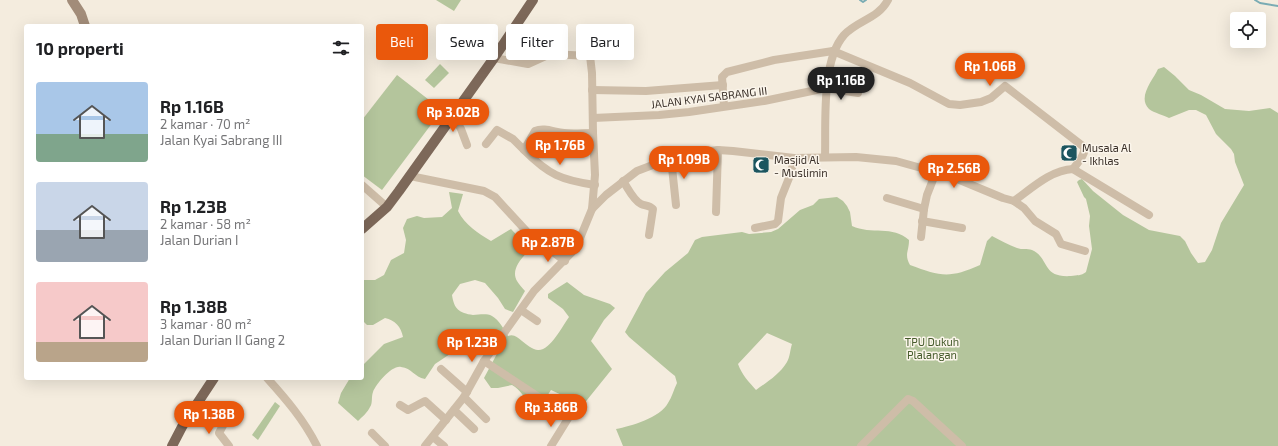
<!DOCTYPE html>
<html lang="id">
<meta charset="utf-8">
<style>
:root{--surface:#fff;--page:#f2f2f2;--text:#202124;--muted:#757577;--accent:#ea580c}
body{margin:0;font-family:"Exo 2",sans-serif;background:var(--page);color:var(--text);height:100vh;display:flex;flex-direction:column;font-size:15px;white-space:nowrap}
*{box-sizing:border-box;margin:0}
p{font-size:13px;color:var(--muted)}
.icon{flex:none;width:22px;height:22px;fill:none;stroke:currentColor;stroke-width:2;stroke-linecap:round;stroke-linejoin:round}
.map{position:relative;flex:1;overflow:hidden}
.sheet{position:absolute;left:24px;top:24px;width:340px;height:356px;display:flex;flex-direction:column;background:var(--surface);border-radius:4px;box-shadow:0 4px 16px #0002}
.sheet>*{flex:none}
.guide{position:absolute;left:376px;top:24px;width:380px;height:36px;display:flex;gap:8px}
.buttons{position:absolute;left:1230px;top:12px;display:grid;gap:8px}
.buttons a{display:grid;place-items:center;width:36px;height:36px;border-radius:4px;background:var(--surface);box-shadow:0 4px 16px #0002;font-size:20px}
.price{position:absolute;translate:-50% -34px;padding:0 9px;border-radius:14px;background:var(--accent);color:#fff;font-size:13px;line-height:26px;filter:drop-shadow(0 1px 2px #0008)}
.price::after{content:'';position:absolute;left:50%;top:24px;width:12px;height:9px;margin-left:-6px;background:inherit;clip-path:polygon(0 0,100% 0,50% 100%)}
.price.current{background:#222;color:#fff}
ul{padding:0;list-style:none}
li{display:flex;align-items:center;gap:12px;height:100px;padding:0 12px}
li span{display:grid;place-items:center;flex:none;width:112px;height:80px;border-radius:4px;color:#555}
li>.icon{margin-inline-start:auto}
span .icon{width:48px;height:48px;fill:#fffc;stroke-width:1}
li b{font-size:17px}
h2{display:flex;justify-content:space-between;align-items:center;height:48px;padding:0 12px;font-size:17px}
.tag{padding:0 14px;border-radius:4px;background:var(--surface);box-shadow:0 4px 16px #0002;font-size:14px;line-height:36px}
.tag.current{background:var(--accent);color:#fff}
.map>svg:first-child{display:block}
.green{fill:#b4c59c;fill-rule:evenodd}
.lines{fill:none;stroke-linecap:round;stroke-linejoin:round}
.stream{stroke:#7aacb4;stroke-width:2}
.street{stroke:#cebda8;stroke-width:8}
.secondary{stroke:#a28c79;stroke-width:10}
.primary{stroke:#7d6859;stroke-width:10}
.labels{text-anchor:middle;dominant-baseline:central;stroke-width:3;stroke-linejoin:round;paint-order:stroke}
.street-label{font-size:11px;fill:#3a3029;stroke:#fbf5eb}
.poi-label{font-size:11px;fill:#3a3029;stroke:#fbf5eb;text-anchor:start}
.park-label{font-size:11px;fill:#455b2b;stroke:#fbf5eb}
</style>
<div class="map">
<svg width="1278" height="446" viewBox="0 0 1278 446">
<rect width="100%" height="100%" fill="#f4ecde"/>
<g class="green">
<path d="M436 0H461L454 11Z"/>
<path d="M440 64 449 73 434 88 425 80Z"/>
<path d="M1164 67 1175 76 1189 90 1201 95 1225 109 1249 111 1270 108 1278 113V446H623L616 429C631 426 660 418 668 403 672 397 674 389 677 383L675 376 670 372 629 337 625 332 646 293 665 272 688 253 695 240 702 237 742 232 749 234 771 232 778 229 800 210 813 205 819 199 837 197 843 201 847 206 850 212 852 226C871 235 893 225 909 240 909 252 904 254 910 265 940 276 949 279 980 265L987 241 992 236C1000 240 1009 245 1017 248 1022 250 1027 248 1032 250 1050 258 1041 278 1071 276 1077 275 1081 276 1086 272L1092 249 1089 226 1090 216 1086 199 1084 197 1077 182 1079 180 1082 179 1093 191 1123 215 1149 230 1180 236 1185 241 1191 253 1198 263 1205 262 1212 250 1221 223 1244 185 1235 162 1234 154 1231 149 1216 134 1206 115 1196 110H1189L1169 118C1164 115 1154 113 1149 109 1137 97 1153 80 1158 69ZM767 333 792 344C790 350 790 357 787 362 780 374 767 382 756 390 749 382 742 375 738 364Z"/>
<path d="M397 75 442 110 382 190 362 175V120Z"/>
<path d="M449 192 463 194 458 211C465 225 478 233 491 241L511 229 530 249C523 257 510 269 517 281 519 284 522 288 525 291L513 312 505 309 498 298 485 283 475 280 460 284 452 295C454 309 459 313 473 315 479 315 486 313 492 316 499 320 504 329 508 336 514 334 517 337 522 341 526 344 533 350 538 350 550 351 563 325 569 317L563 309 548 298V294L567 282 584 295 610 304 615 308 604 320 591 341 612 369 583 405 551 390C546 398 541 406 531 405 524 398 521 390 512 385L498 388H491L484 378 499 350 483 335 473 336 466 338 456 350 435 364 425 379C414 377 412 368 401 367 392 365 376 384 373 392 371 397 373 403 370 407 368 412 362 417 358 421L338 403 341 393 350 378H362V366L384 344 403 337C401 327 395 320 385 318L373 325H367L362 320V280H375L384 275 391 260 404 253 406 240 403 228 407 219 417 216 424 218 442 217 452 208Z"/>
<path d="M275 402 280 406 258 440 252 435Z"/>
</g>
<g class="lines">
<g class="stream">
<path d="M860 0 863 2 866 0"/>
<path d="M1255 0 1260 3 1278 6"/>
</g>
<g class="street">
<path d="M833 51 910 83 949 104 960 105 981 102 991 98 1005 86 1084 147C1086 155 1078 162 1073 169"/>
<path d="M494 58 528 64 550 54 590 56 592 73 593 133 595 175 592 209"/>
<path d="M592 90 646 91 723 85"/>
<path d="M724 106 722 77 727 72 774 60 833 51"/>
<path d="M453 115 461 129 467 145"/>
<path d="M593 118 659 115 689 112 764 101 826 88 858 93"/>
<path d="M486 144 497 130 513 139 524 150 535 131C544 127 554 132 564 133 573 134 583 133 593 133"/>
<path d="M524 150C549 175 561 180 595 185"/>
<path d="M825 157C826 124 821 61 844 35 858 20 878 19 888 0"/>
<path d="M671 158 676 205"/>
<path d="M410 176 484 191 495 197 529 234 565 261"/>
<path d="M623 181C628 188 633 200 641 204 645 206 649 205 653 209L649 235"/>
<path d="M362 185 387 207"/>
<path d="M887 198 924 209"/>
<path d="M1014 201C1032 188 1051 170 1073 169L1149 215"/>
<path d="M716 212 718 150"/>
<path d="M922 221 962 228"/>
<path d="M755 228 775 224 778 221 781 198 791 173 794 158"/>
<path d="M921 237 924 209 927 195 936 172"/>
<path d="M521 310 537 321"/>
<path d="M484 361 569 417 551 446"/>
<path d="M441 369 467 392"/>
<path d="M267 378C286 399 304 420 317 446"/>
<path d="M464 397 486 419"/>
<path d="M400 405 408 410 425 401 446 420"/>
<path d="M454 410 474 429"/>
<path d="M226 420 219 433 229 446"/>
<path d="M372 433 385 446"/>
<path d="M433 437 444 446"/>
<path d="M425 446 464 397 484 361 534 291 576 248 592 209 606 195 637 171 671 158 686 154 718 150 733 151 794 158 856 157 896 161 950 176 1003 198 1014 201 1024 208 1035 221 1056 234 1061 244 1085 251"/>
<path d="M861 446 908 399 913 401 962 446"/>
</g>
<path class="secondary" d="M72 0 81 14 85 26"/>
<g class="primary">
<path d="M362 229 387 207 399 191 494 58 533 0"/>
<path d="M172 446 183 425 214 378"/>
</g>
</g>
<defs>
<g id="mosque-square" transform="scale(0.9)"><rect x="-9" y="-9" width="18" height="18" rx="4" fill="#1b555f" stroke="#fbf5eb"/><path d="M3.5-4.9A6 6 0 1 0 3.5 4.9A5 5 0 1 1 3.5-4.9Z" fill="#fff"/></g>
</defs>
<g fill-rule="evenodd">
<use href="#mosque-square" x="1069" y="153"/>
<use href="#mosque-square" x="761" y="165"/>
</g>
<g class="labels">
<g class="street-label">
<text transform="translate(709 97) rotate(-7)">JALAN KYAI SABRANG III</text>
</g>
<g class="poi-label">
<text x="1082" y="147">Musala Al<tspan x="1082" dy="13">- Ikhlas</tspan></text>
<text x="774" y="159">Masjid Al<tspan x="774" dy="13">- Muslimin</tspan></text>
</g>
<g class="park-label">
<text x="932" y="341">TPU Dukuh<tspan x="932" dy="13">Plalangan</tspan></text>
</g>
</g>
</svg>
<div class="buttons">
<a><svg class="icon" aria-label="locate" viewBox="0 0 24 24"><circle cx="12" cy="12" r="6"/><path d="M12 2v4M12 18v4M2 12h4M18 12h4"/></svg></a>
</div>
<b class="price" style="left:990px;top:87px">Rp 1.06B</b>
<b class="price current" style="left:841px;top:101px">Rp 1.16B</b>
<b class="price" style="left:453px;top:133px">Rp 3.02B</b>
<b class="price" style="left:560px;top:166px">Rp 1.76B</b>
<b class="price" style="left:684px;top:180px">Rp 1.09B</b>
<b class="price" style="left:954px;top:189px">Rp 2.56B</b>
<b class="price" style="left:548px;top:263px">Rp 2.87B</b>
<b class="price" style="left:472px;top:363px">Rp 1.23B</b>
<b class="price" style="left:551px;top:428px">Rp 3.86B</b>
<b class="price" style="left:209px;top:435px">Rp 1.38B</b>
<div class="guide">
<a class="tag current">Beli</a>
<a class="tag">Sewa</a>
<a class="tag">Filter</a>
<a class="tag">Baru</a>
</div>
<section class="sheet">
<h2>10 properti<svg class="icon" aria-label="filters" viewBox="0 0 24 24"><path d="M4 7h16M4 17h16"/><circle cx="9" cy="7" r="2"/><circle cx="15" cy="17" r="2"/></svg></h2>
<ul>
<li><span style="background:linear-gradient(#a9c7e8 65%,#7fa58c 0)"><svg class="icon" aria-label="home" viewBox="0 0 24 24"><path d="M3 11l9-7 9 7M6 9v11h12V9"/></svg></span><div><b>Rp 1.16B</b><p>2 kamar · 70 m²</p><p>Jalan Kyai Sabrang III</p></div></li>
<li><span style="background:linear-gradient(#c9d6e8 60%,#9aa5b1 0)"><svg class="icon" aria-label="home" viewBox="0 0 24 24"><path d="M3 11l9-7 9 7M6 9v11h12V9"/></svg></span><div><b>Rp 1.23B</b><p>2 kamar · 58 m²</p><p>Jalan Durian I</p></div></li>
<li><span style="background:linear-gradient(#f6c9c9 75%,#b9a48a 0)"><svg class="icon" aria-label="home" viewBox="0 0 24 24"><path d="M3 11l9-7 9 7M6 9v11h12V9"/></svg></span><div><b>Rp 1.38B</b><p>3 kamar · 80 m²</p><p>Jalan Durian II Gang 2</p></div></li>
</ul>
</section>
</div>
